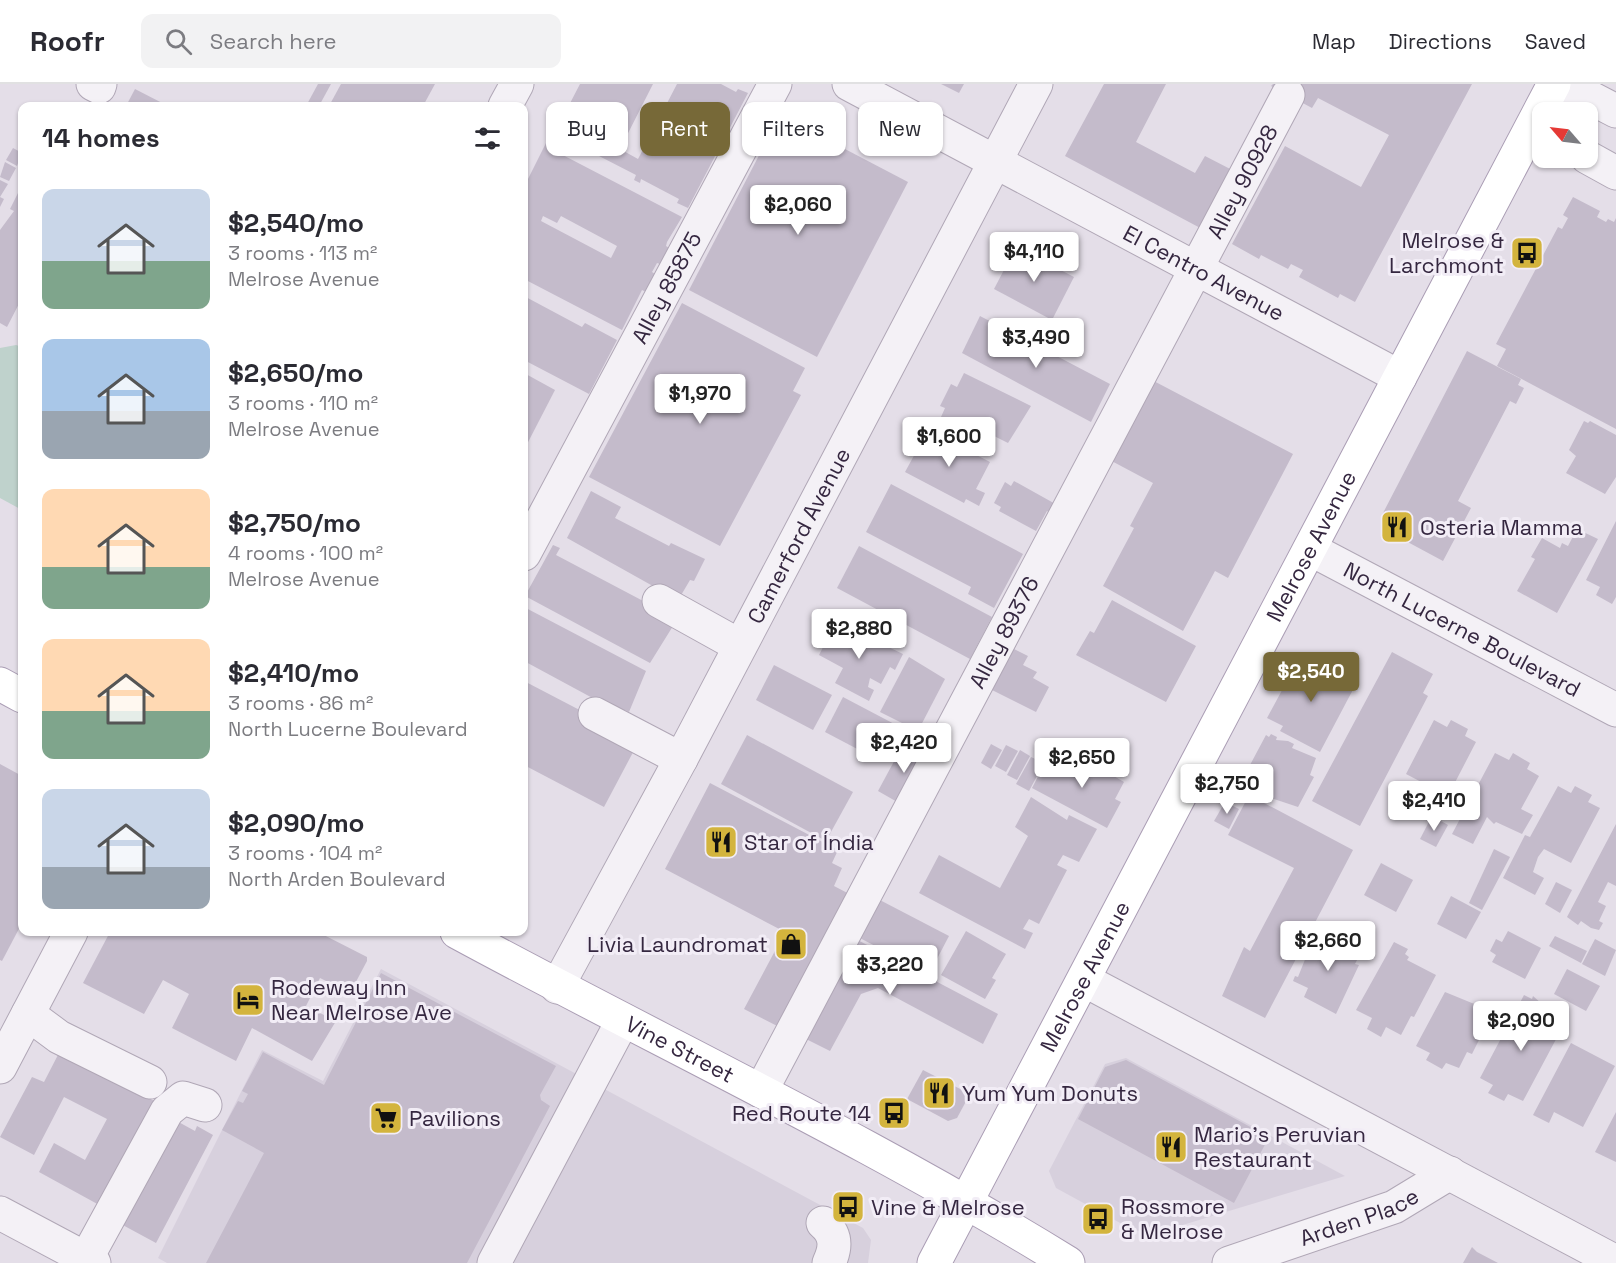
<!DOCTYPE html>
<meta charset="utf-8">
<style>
:root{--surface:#fff;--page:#f2f2f3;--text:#2b2b33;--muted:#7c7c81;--line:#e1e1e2;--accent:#776938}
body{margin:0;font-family:"Space Grotesk",sans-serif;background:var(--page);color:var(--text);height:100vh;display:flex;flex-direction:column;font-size:22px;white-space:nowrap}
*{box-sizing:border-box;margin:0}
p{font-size:20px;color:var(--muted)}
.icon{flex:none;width:33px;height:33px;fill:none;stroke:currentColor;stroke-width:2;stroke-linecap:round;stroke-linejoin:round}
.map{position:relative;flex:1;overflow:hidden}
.drawer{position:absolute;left:18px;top:18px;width:510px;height:834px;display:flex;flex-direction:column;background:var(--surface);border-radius:12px;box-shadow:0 2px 4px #0004}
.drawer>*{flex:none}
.guide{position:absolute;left:546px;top:18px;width:570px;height:54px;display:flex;gap:12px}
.needle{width:39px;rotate:298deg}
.buttons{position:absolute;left:1532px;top:18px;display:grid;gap:12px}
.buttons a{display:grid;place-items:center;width:66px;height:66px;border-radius:12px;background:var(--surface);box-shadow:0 2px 4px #0004;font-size:30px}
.price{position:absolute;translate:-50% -51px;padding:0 14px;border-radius:6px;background:#fff;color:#222;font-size:20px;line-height:39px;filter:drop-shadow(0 2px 3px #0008)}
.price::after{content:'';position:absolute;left:50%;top:36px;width:18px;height:14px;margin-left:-9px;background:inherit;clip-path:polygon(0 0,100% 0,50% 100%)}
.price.active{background:var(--accent);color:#fff}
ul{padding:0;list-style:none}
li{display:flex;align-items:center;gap:18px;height:150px;padding:0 24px}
li span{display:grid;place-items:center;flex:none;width:168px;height:120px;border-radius:12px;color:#555}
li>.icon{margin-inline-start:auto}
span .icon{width:72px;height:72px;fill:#fffc;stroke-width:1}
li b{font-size:26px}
h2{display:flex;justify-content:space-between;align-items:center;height:72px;padding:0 24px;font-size:26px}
.pill{padding:0 21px;border-radius:12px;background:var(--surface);box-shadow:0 2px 4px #0004;font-size:21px;line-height:54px}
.pill.active{background:var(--accent);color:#fff}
header{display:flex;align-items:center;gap:36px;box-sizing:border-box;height:84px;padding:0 30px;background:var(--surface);border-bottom:2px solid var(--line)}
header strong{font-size:28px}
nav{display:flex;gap:33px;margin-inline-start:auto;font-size:21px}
.search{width:420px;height:54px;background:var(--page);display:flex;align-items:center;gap:15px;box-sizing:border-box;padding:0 21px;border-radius:12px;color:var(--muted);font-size:22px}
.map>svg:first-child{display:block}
.built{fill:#d7d0dd}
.green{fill:#bfd2cc}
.building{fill:#c4bbcb;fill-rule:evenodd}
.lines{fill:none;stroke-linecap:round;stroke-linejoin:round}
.minor-casing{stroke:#b0a7b6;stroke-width:35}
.major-casing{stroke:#aa9db4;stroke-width:35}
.minor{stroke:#f4f1f6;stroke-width:33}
.major{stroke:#fff;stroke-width:33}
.labels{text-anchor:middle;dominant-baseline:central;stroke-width:6;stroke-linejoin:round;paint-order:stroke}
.street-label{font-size:22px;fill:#352740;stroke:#f2edf6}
.poi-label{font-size:22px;fill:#352740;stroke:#f2edf6;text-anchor:start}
</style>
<header>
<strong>Roofr</strong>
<div class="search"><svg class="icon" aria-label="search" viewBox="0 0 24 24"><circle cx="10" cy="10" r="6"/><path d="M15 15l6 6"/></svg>Search here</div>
<nav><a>Map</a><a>Directions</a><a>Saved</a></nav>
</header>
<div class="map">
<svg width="1616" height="1179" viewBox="0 0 1616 1179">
<rect width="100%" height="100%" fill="#e4dee8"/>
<g class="built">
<path d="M381 885 863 1144 871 1156 868 1179H167L158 1174 262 966 323 997Z"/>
<path d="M1126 974 1345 1092 1156 1149 1133 1146 1056 1104 1049 1087 1105 980Z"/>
</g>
<path class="green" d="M16 261 22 263V426L0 414V264Z"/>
<g class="building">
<path d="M318 0H331L319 22H306Z"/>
<path d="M341 0H435L423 22H329Z"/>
<path d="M580 0H653L620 65 638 75 677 0H721L736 8 738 5 748 9 688 124 677 119 679 115 641 95 640 99 634 96 636 91 564 54 562 57 553 52Z"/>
<path d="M941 0H964L959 9Z"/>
<path d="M1104 0H1166L1136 58 1195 89 1205 72 1236 88 1204 146 1065 72Z"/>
<path d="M1273 0H1472L1355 218 1340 210 1338 214 1299 193 1303 186 1291 180 1288 185 1261 171 1259 175 1232 160 1285 62 1361 103 1389 51 1318 14 1312 24 1271 2Z"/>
<path d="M135 5 168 22H126Z"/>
<path d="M780 31 908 98 817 273 689 206Z"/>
<path d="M546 59 558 65 557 68 682 133 667 158 666 162 669 164 660 180 657 179 652 188 655 190 646 208 642 206 622 246 524 195V103ZM543 132 557 139 561 132 617 162 611 174 541 137Z"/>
<path d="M13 64 22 69 17 82 6 76Z"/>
<path d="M5 78 16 84 9 97 0 93Z"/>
<path d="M0 96 8 100 0 113 4 115 0 123Z"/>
<path d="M22 101V214L7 243 0 239V146L14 127 10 125Z"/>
<path d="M1573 113 1600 127 1597 133 1606 138 1608 135 1614 138 1616 134V345L1497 282 1506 265 1496 260 1558 143 1562 145 1568 134 1563 131Z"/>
<path d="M1016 163 1074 193 1052 236 994 205Z"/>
<path d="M524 212 582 243 585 239 617 256 589 310 524 276Z"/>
<path d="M682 219 805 284 793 307 801 311 720 462 589 393Z"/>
<path d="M980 232 1110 300 1091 338 962 269Z"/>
<path d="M1467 267 1521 295 1518 301 1524 304 1516 320 1510 317 1458 417 1471 424 1443 477 1389 448 1382 431Z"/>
<path d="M524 289 555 306 524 366Z"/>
<path d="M964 289 1031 322 1008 359 992 351 984 367 937 342 945 324 940 322 951 300 957 303Z"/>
<path d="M1148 294 1293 370 1228 494 1215 487 1183 547 1103 502 1134 444 1130 442 1153 399 1106 374Z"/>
<path d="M1584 337 1588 339 1590 337 1616 351V393L1605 410 1566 389 1576 372 1569 366Z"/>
<path d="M928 346 990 378 976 405 985 409 979 422 966 415 964 419 905 388Z"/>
<path d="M1014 397 1059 422 1054 431 1047 427 1036 447 999 427 1001 423 994 419 1005 398 1011 402Z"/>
<path d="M891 400 1023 470 994 524 968 510 971 503 866 448Z"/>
<path d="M591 407 621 423 615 434 669 462 671 459 705 475 694 497 690 496 680 513 660 506 567 454Z"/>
<path d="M1616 437V513L1612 520 1596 511 1600 503 1586 496Z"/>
<path d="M1577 445 1598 455 1557 529 1517 507 1535 475 1531 473 1542 454 1560 464 1562 459 1568 462Z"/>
<path d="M553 461 560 464 556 471 664 528 673 542 650 579 525 512Z"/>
<path d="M859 462 992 533 970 575 837 504Z"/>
<path d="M1112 516 1196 562 1166 618 1076 571 1090 547 1094 549Z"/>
<path d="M524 523 646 587 629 628 625 626 624 631 524 577Z"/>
<path d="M836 538 903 570 895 586 890 583 881 600 870 594 868 603 874 606 869 617 835 599 843 584 819 571Z"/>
<path d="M1010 563 1028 572 1023 581 1037 588 1033 594 1049 603 1036 628 986 603Z"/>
<path d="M1392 568 1433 590 1423 609 1428 612 1360 742 1312 717Z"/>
<path d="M1301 571 1357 598 1320 668 1280 647 1283 642 1267 634Z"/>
<path d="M909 573 945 595 918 647 880 628Z"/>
<path d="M774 581 832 611 813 646 756 616Z"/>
<path d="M524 597 639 657 604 723 524 681Z"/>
<path d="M843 613 900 643 882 678 825 648Z"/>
<path d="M1434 636 1447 643 1451 636 1468 645 1465 652 1476 658 1448 712 1406 690Z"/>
<path d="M1271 650 1277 653 1276 656 1288 657 1294 660 1292 664 1316 674 1310 691 1314 693 1298 723 1271 714 1242 696 1266 651 1269 653Z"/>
<path d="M747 651 853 708 826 757 721 700Z"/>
<path d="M905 657 929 671 906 723 878 707Z"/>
<path d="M991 660 1002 666 991 685 981 679Z"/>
<path d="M1006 661 1018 667 1006 688 995 682Z"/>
<path d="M1020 666 1030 672 1017 696 1007 691Z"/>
<path d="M1495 669 1509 676 1513 669 1530 679 1527 685 1539 692 1521 725 1533 731 1522 750 1496 738 1494 740 1487 733 1473 760 1452 750Z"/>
<path d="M1078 671 1124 698 1115 715 1121 718 1107 744 1032 704 1046 677 1069 687Z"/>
<path d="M1031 673 1044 679 1029 707 1016 700Z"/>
<path d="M0 680 22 692V839L2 877 0 876Z"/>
<path d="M710 699 838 766 832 779 842 784 834 802 857 814 785 946 744 925 785 848 665 785Z"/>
<path d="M1558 702 1571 709 1575 702 1592 711 1588 718 1600 724 1571 779 1544 765 1538 773 1533 788 1544 794 1535 811 1503 794 1525 751 1530 753Z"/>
<path d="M1249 711 1353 766 1265 934 1222 912 1244 863 1250 867 1294 784 1228 751Z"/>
<path d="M1031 713 1067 736 1069 731 1097 745 1079 778 1063 771 1057 781 1067 786 1039 840 1029 835 1023 845 1033 849 1025 865 919 809 939 771 1000 804 1028 752 1015 743Z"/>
<path d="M1225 718 1239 725 1229 745 1214 737Z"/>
<path d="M1432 732 1448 741 1436 763 1420 755Z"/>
<path d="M1616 740V802L1608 798 1598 818 1606 822 1599 837 1603 839 1599 846 1591 844 1581 837 1578 841 1567 833Z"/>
<path d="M1494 765 1510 773 1482 826 1469 819Z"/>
<path d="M1381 779 1413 796 1396 828 1364 811Z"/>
<path d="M1556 798 1572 806 1560 829 1545 820Z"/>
<path d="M1451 812 1481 828 1466 855 1437 840Z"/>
<path d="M876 814 949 852 929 890 856 852Z"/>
<path d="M1323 844 1337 851 1329 867 1342 874 1350 858 1363 864 1355 880 1359 881 1336 930 1304 913 1308 904 1293 897 1295 892 1298 893 1312 858 1315 859Z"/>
<path d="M966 847 1006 870 992 894 996 896 985 915 941 891Z"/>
<path d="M1508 847 1541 864 1525 895 1492 878 1496 871 1490 867 1496 855 1502 858Z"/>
<path d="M110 848H318L367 873V877L350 909 320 894 306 922 336 937 312 977 252 944 236 977 172 944 189 910 163 896 144 930 83 899Z"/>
<path d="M1555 852 1587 867 1581 879 1549 862Z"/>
<path d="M852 853 998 930 983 960 878 904 861 910 830 967 800 952Z"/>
<path d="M1595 855 1616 866 1605 892 1582 880Z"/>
<path d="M1394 858 1408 865 1405 870 1409 873 1407 876 1436 891 1414 933 1411 932 1401 951 1386 943 1381 953 1367 945 1372 934 1356 926Z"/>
<path d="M1567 885 1600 902 1586 927 1554 910Z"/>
<path d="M381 889 556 982 540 1011 541 1016 550 1022 467 1179H206L264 1069 222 1046 238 1017 243 1019 248 1010 242 1007 263 968 324 1001Z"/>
<path d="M1445 908 1489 926 1480 946 1483 948 1472 970 1467 968 1459 984 1446 979 1442 985 1426 976 1430 969 1416 962Z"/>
<path d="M1524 911 1532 915 1533 912 1542 920 1537 930 1562 944 1523 1017 1508 1010 1504 1017 1488 1009 1493 1001 1480 994Z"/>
<path d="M1571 959 1615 982 1583 1043 1554 1028 1549 1039 1533 1031Z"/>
<path d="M60 967 158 1019 101 1122 39 1088 54 1059 85 1076 107 1035 64 1013 34 1071 0 1053 32 993 44 998Z"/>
<path d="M1126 976 1269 1053 1234 1119 1078 1035 1105 983Z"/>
<path d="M923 986 970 1010 957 1034 948 1037 907 1015Z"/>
<path d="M1616 1028V1078L1595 1068Z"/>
<path d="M173 1035 195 1047 197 1042 213 1051 156 1159 119 1139Z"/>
<path d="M1472 1163 1477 1168 1498 1179H1463Z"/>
</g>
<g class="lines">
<g class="minor-casing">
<g id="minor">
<path d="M93 0 99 3 100 0"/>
<path id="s1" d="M849 0 1400 293"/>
<path d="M1564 0 1616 27"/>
<path d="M505 22 517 0"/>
<path d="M1587 73 1616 89"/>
<path id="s2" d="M1310 465 1616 626"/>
<path id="s3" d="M524 470 775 0"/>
<path d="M659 517 740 562"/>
<path d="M595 630 681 675"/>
<path d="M1084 896 1616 1178"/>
<path id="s4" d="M557 903 681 675 1036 0"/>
<path d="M28 930 59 953 150 998"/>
<path d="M0 983 71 848"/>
<path id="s5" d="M761 1007 1288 11"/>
<path d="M0 1129 94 1179"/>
<path d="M823 1139C837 1151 836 1164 829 1179"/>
<path d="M86 1175 167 1027 183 1014 205 1021"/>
<path d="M494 1179 623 936"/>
<path id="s6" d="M1229 1179 1394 1123 1450 1089"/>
</g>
</g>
<g class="major-casing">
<g id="major">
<path d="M0 600 22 612"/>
<path id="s7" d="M457 848C660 958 871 1057 1068 1179"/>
<path id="s8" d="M934 1179 1554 0"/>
</g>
</g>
<use href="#minor" class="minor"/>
<use href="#major" class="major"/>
</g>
<defs>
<g id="bus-square" transform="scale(1.725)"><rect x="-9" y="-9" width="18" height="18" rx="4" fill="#d3b43d" stroke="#f2edf6"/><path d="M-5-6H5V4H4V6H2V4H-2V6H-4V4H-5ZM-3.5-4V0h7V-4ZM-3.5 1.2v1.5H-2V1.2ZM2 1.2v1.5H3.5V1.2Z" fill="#111"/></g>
<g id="restaurant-square" transform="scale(1.725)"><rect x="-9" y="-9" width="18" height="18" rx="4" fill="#d3b43d" stroke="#f2edf6"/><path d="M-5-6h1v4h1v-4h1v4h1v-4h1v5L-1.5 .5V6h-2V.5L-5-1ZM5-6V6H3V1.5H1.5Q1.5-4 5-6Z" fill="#111"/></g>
<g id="shop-square" transform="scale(1.725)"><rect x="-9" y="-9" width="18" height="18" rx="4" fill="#d3b43d" stroke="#f2edf6"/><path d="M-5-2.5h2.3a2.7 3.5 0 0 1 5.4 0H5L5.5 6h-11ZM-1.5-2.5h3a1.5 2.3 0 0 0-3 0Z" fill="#111"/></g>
<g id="hotel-square" transform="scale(1.725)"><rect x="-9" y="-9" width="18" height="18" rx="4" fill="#d3b43d" stroke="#f2edf6"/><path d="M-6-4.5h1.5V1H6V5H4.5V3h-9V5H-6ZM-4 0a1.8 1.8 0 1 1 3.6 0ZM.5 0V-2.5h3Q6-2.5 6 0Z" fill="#111"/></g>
<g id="supermarket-square" transform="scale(1.725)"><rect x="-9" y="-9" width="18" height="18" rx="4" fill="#d3b43d" stroke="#f2edf6"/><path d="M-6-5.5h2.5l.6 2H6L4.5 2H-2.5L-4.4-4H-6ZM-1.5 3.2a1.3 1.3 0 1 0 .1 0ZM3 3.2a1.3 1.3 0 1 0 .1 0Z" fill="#111"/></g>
</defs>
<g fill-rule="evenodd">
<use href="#bus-square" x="1527" y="169"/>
<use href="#restaurant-square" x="1397" y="443"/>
<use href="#restaurant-square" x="721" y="758"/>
<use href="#shop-square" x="791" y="860"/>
<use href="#hotel-square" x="248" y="916"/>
<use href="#restaurant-square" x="939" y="1009"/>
<use href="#bus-square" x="894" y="1029"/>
<use href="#supermarket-square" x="386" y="1034"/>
<use href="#restaurant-square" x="1171" y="1063"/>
<use href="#bus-square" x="848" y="1123"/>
<use href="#bus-square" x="1098" y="1135"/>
</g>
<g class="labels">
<g class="street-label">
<text stroke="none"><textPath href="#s5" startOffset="1029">Alley 90928</textPath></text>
<text stroke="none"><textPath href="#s1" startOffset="402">El Centro Avenue</textPath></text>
<text stroke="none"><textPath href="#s3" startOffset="302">Alley 85875</textPath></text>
<text stroke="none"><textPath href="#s4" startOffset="512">Camerford Avenue</textPath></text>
<text stroke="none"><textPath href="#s8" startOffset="810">Melrose Avenue</textPath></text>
<text stroke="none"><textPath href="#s2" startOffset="172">North Lucerne Boulevard</textPath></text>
<text stroke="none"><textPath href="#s5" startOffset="519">Alley 89376</textPath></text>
<text stroke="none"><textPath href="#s8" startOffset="324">Melrose Avenue</textPath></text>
<text stroke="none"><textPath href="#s7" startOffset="252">Vine Street</textPath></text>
<text stroke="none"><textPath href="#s6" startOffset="138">Arden Place</textPath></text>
</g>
<g class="poi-label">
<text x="1504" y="156" text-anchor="end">Melrose &amp;<tspan x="1504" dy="25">Larchmont</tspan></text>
<text x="1420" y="443">Osteria Mamma</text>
<text x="744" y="758">Star of Índia</text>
<text x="768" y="860" text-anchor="end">Livia Laundromat</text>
<text x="271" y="903">Rodeway Inn<tspan x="271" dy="25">Near Melrose Ave</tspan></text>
<text x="962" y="1009">Yum Yum Donuts</text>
<text x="871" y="1029" text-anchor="end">Red Route 14</text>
<text x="409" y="1034">Pavilions</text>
<text x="1194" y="1050">Mario's Peruvian<tspan x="1194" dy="25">Restaurant</tspan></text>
<text x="1121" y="1122">Rossmore<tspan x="1121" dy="25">&amp; Melrose</tspan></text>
<text x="871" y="1123">Vine &amp; Melrose</text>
</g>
</g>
</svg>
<div class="buttons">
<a><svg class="needle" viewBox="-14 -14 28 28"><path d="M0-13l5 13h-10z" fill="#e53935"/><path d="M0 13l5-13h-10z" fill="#7c7c81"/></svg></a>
</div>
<b class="price" style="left:798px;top:152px">$2,060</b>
<b class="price" style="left:1034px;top:199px">$4,110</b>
<b class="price" style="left:1036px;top:285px">$3,490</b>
<b class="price" style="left:700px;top:341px">$1,970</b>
<b class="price" style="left:949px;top:384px">$1,600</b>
<b class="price" style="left:859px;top:576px">$2,880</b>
<b class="price active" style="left:1311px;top:619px">$2,540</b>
<b class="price" style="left:904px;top:690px">$2,420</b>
<b class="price" style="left:1082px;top:705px">$2,650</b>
<b class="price" style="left:1227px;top:731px">$2,750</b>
<b class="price" style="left:1434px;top:748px">$2,410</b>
<b class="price" style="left:1328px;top:888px">$2,660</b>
<b class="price" style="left:890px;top:912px">$3,220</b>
<b class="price" style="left:1521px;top:968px">$2,090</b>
<div class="guide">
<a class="pill">Buy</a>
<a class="pill active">Rent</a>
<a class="pill">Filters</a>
<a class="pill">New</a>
</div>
<section class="drawer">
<h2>14 homes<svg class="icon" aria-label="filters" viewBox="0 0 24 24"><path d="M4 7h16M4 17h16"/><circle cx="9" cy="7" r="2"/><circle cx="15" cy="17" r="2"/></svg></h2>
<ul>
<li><span style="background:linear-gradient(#c9d6e8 60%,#7fa58c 0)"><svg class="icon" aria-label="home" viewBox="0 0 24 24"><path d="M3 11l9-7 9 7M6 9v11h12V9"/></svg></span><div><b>$2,540/mo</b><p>3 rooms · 113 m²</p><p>Melrose Avenue</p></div></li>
<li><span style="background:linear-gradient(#a9c7e8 60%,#9aa5b1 0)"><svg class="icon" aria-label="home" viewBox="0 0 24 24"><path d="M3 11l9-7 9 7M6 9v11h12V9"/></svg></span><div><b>$2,650/mo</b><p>3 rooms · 110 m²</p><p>Melrose Avenue</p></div></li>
<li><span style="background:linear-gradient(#ffd9b3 65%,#7fa58c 0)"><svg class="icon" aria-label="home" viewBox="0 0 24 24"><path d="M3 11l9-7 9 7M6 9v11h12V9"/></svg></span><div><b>$2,750/mo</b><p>4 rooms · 100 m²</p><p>Melrose Avenue</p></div></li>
<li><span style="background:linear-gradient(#ffd9b3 60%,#7fa58c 0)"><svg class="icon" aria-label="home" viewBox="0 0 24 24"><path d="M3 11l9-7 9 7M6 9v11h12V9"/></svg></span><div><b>$2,410/mo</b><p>3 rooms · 86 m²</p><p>North Lucerne Boulevard</p></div></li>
<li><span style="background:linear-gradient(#c9d6e8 65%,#9aa5b1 0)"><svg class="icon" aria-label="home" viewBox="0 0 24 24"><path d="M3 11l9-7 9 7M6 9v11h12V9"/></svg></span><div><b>$2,090/mo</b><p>3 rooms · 104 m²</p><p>North Arden Boulevard</p></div></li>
</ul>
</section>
</div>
